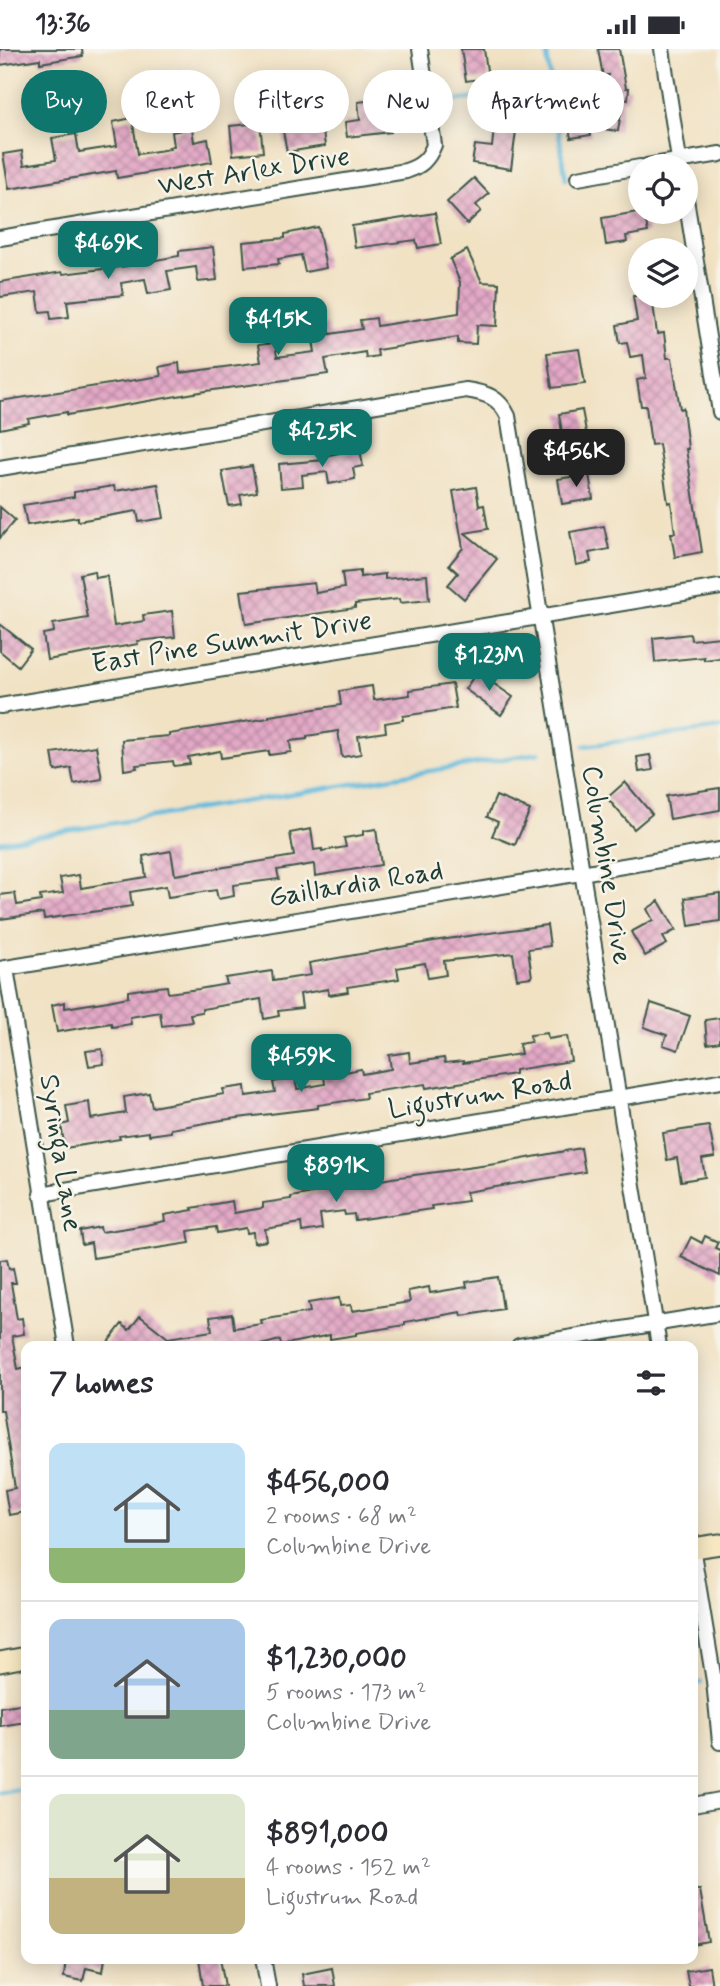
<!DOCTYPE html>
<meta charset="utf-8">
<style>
:root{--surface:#fff;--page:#f7f7f7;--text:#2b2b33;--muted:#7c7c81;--line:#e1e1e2;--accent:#0f766e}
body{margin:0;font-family:Mynerve,sans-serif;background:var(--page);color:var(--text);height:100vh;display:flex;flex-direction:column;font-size:26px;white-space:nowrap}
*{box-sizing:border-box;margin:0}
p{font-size:23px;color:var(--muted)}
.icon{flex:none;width:38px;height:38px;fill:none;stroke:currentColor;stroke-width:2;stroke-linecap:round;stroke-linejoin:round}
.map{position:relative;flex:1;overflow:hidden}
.side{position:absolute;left:21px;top:1292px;width:677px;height:623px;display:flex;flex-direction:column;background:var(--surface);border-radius:14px;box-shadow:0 4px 18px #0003}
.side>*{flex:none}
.guide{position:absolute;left:21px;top:21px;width:679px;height:63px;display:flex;gap:14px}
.tools{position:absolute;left:628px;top:105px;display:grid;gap:14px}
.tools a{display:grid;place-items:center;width:70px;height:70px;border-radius:50%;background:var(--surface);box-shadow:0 4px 18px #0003;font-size:35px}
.price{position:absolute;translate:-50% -60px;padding:0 16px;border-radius:14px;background:var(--accent);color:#fff;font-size:23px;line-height:46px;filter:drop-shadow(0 2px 4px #0008)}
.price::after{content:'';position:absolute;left:50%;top:42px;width:21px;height:16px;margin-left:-10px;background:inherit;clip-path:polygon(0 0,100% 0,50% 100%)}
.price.active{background:#222;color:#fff}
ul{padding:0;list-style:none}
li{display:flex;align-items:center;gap:21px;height:175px;padding:0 28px}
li+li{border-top:2px solid var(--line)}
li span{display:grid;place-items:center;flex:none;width:196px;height:140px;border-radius:14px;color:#555}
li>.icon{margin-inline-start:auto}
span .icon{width:84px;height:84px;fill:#fffc;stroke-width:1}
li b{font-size:30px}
h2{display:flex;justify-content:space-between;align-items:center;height:84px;padding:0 28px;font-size:30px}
.chip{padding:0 24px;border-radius:32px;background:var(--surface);box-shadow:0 4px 18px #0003;font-size:24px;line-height:63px}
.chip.active{background:var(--accent);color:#fff}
.status{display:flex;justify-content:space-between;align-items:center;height:49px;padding:0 35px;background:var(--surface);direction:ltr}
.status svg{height:19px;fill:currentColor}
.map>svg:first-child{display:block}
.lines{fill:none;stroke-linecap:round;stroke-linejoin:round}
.stream{stroke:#5eb9dc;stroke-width:4.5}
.building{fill:url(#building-cross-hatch)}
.minor-casing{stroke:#3e564a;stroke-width:18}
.secondary-casing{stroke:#3e564a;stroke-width:23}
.minor{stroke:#fff;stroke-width:14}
.secondary{stroke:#f7e8c3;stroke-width:19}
.labels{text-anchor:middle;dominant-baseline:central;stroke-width:5;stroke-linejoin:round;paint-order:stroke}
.street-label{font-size:28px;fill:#1f3d34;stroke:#f7f3e8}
</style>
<div class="status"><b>13:36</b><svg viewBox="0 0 49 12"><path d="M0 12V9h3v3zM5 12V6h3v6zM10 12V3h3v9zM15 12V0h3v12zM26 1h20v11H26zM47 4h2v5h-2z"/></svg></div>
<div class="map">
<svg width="720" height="1937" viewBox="0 0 720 1937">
<defs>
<pattern id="building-cross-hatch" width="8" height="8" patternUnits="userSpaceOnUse" patternTransform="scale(1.75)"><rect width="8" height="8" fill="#e3a8c6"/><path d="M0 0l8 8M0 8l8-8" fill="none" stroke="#b78aa2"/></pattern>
</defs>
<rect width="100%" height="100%" fill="#f7f3e8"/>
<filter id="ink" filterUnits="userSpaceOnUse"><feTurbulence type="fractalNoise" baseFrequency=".0143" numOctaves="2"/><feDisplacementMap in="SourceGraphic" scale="14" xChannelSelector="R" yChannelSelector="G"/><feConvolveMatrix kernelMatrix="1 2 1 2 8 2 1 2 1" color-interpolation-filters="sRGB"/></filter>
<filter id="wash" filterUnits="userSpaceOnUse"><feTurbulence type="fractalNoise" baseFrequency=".00686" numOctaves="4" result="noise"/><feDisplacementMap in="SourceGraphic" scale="28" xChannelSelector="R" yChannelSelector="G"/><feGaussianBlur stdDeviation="1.57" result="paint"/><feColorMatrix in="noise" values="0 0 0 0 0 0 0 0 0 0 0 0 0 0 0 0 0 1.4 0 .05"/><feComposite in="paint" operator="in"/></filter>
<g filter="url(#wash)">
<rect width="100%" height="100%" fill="#f1e2c4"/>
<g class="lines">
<g class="stream">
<path d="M546 0 566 130"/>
<path d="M447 53 552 39"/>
<path d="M584 697 720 679"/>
<path d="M0 793 539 704"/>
<path d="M693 1635 701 1633"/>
<path d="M0 1744 26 1740"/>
</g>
</g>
<g id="blocks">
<g class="building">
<path d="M0 0H82L83 7 40 14V10L0 16Z"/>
<path d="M461 0H484L488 29 466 32Z"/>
<path d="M598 0H619L626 39H629L628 51 623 50 618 82 590 78 591 86 571 89 568 73 602 67 608 26 603 27Z"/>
<path d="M381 50 382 65 389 64 391 83 347 88 345 73 360 71 358 53Z"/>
<path d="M132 69 138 105 170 100 169 98 174 97 172 83 192 79 194 93 208 90 212 113 117 129 116 122 9 140 3 105 22 102 24 116 56 111 52 89 76 85 79 103 117 97 113 73Z"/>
<path d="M260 74 263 103 233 106 230 77Z"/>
<path d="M322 76 325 97 287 103 283 82Z"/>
<path d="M494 79 516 82 511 120 472 114 475 96 492 98Z"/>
<path d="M474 129 489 145 476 156 481 162 467 175 447 153Z"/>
<path d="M638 163H644L648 183 626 187 627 193 606 196 602 169Z"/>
<path d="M435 164 441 195 418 199 416 191 355 199 352 177Z"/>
<path d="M318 178 326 219 305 223 301 206 278 210 279 215 245 218 243 193 285 189V185Z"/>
<path d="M213 198 217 231 198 233 196 218 167 222 171 241 148 245 145 230 121 234 123 246 67 252 69 268 51 270 50 262 40 263 37 243 0 248V233L62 223 63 225 127 217V216L179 207V202Z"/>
<path d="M467 201 482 233 499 234 497 277 477 276 476 295 458 294V288L377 301 378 307 366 309 365 303 325 310 328 325 206 342 67 366V363L28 370 29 374 0 380V352L161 327 159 318 179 314 180 324 261 313 258 296 275 294 277 308 315 303 311 279 328 276 330 285 362 280 360 271 376 269 377 277 459 264 460 233 450 210Z"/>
<path d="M633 247H652L657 285 664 284 667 309H672L680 360 683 359 688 400H686L702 503 675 508 671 484H675L671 453 668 454 659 395 651 396 646 357H641L637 331 646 329 643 306 630 308 627 293 620 294 617 276 637 272Z"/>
<path d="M248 269 250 287 237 289 235 270Z"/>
<path d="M579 300 585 335 552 339 547 304Z"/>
<path d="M582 361 587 388 568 391V388L563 389 559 365Z"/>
<path d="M360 400 363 417 353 419 355 430 329 435 327 423 302 426 303 437 281 439 279 415 324 411V407Z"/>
<path d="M252 417 257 443 240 446 242 455 229 457 222 422Z"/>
<path d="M589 425 593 450 562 455 558 430Z"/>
<path d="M158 435 164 469 139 473 137 462 78 472V468L27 476 23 456 74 448V443L114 437 115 442Z"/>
<path d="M476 438 479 457 484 456 488 480 465 484 497 510 464 550 448 536 458 524 449 516 463 499 453 442Z"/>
<path d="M0 458 15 471 0 489Z"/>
<path d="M604 477 609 500 589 504 591 513 576 516 570 483Z"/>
<path d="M94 522 95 529 107 527 114 577 144 572 143 566 172 562 175 588 137 592 138 595 47 611 43 585 54 583 53 575 88 569 80 525Z"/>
<path d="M360 522V528L385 525V530L427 526 429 551 400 554 399 550 355 555V559L246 575 241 542 314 534 316 544 344 539 342 524Z"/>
<path d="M0 575 31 600 18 617 0 602Z"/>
<path d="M690 585 691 591 720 588V609L704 611V608L655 613 653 589Z"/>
<path d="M477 623 513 648 501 666 465 640Z"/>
<path d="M452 635 456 659 403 667V671L385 674 386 683 358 687 361 705 342 708 338 682 307 687V690L290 692 291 703 269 706V702L221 709 220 702 188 708 190 715 174 717 173 712 136 716 137 719 124 721 122 691 169 687V685L269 669V667L341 656 339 642 372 637 374 651 410 646 409 641Z"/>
<path d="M96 697 102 730 74 735 71 719 55 722 52 704Z"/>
<path d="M650 706 653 721 639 723 637 708Z"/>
<path d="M625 733 652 765 634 780 607 749Z"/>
<path d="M720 739V761L670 770 666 747Z"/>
<path d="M496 747 530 761 515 796 492 787 498 773 487 768Z"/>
<path d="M311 780 314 801 322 800V802L346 798 344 789 363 786V782L376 780 381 816 315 827 314 815 277 821 279 830 233 836 234 847 218 850 216 841 168 848 166 837 130 843 132 857 44 870 43 864 0 870V846L15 844 17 856 41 852 40 847 63 844 60 829 79 826 81 839 146 828 143 807 171 802 175 826 294 807 290 784Z"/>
<path d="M720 844V872L689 877 685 849Z"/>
<path d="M659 852 676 881 663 888 667 895 645 907 631 883 653 871 647 860Z"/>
<path d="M547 876 550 897 528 900 532 928 517 930 513 904 444 912 446 926 428 929 425 914 397 919 399 930 347 938 348 943 329 946 328 940 300 945 302 959 278 962 279 967 264 970 261 950 202 960V963L190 965 192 973 162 977 160 963 130 968 131 975 112 978 111 974 57 983 52 956 65 953V959L108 952 128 948V942L148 939 167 937 168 944 199 940 227 935 225 929 272 922 273 932 311 926 309 914 440 891Z"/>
<path d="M651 954 690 967 678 1001 663 996 667 986 644 978Z"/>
<path d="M720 969V993L707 995 705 971Z"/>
<path d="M547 984 548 990 567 987 571 1012 515 1021V1025L426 1039 425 1035 365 1044 366 1049 318 1056V1059L222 1071 171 1080V1083L149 1086V1083L119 1087 120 1090 65 1099 61 1076 69 1074 66 1057 89 1053 91 1070 126 1064 124 1048 149 1044 152 1058 224 1045 223 1040 245 1037 246 1047 275 1043 273 1033 295 1029 297 1040 325 1035 324 1027 361 1020 362 1025 391 1020 389 1006 409 1003 410 1014 444 1009 445 1014 463 1012V1014L521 1005 519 995 531 993 530 986Z"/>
<path d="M102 1000 104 1015 89 1017 86 1002Z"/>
<path d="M709 1077 715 1108 702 1110 705 1128 681 1132 677 1109 667 1111 663 1084Z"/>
<path d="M581 1099 585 1123 466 1143 468 1152 431 1157 432 1160 355 1171 354 1165 345 1166 344 1162 320 1165 322 1180 302 1183 301 1174 265 1180 267 1192 254 1194 253 1183 247 1184 246 1179 217 1184 216 1178 188 1182 190 1194 93 1209 91 1194 82 1196 80 1182 100 1178 101 1183 146 1176 165 1172 164 1166 193 1161 192 1159 232 1152 234 1164 263 1159V1154L291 1150V1148L392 1129 496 1115Z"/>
<path d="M705 1187 718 1193 715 1199 720 1201V1227L681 1208 691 1188 702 1194Z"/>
<path d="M7 1210 9 1220 13 1219 16 1234H11L17 1270 22 1269 24 1285 12 1287 18 1320 26 1318V1463L9 1466 5 1441 15 1439 3 1362H0V1211Z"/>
<path d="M498 1228 503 1260 462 1267 461 1263 405 1273V1276L356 1284V1286L330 1290V1286L281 1296 280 1291 257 1297H105L122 1275 129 1281 140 1267 168 1289 212 1282 210 1268 232 1265 234 1279 262 1275 261 1271 310 1263 308 1254 339 1249 340 1257 351 1256 352 1262 410 1253 408 1242 429 1238 430 1244 467 1238 466 1233Z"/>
<path d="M26 1654V1673L0 1677V1658Z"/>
<path d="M693 1841H700L709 1893 693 1896Z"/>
<path d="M66 1909H105L103 1923 86 1919 83 1932 64 1928Z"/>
<path d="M199 1909H220L225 1937H203Z"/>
<path d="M709 1918 712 1937H689L686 1922Z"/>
<path d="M332 1919 335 1937H304L302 1925Z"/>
</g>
</g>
</g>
<g filter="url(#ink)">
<use href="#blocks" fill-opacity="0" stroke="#3e564a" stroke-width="2"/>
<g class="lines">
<g class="minor-casing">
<g id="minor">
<path d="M662 0 680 117"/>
<path d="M647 117 720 105"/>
<path d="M578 129 640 118"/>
<path d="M686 150 720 363"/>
<path d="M0 189 406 122C421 117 428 111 434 96L420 0"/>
<path d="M0 419 466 341C486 344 499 348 508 367L659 1297"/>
<path d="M0 657 720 538"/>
<path d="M6 919 67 1297"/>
<path d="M0 920 720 801"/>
<path d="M41 1145 720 1032"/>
<path d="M519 1297 720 1264"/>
<path d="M693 1504 714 1632 720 1693"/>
<path d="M693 1756 720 1751"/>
<path d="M263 1909 268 1937"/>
</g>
</g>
<g class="secondary-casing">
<g id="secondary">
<path d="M693 1499 720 1495"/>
<path d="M0 1613 26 1608"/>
</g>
</g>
<use href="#minor" class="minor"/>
<use href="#secondary" class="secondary"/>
</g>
</g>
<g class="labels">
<g class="street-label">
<text transform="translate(254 123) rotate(-9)">West Arlex Drive</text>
<text transform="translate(232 594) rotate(-9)">East Pine Summit Drive</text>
<text transform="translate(606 816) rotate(81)">Columbine Drive</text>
<text transform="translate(356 836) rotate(-9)">Gaillardia Road</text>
<text transform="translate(480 1047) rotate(-9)">Ligustrum Road</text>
<text transform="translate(60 1104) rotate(81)">Syringa Lane</text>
</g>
</g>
</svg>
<div class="tools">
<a><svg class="icon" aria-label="locate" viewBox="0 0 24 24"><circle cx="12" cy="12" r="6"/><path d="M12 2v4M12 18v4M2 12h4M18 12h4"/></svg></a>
<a><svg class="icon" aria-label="layers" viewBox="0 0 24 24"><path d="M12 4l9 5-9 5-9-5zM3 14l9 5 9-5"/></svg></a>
</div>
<b class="price" style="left:108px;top:232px">$469K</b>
<b class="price" style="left:278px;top:308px">$415K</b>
<b class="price" style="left:322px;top:420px">$425K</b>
<b class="price active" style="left:576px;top:440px">$456K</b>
<b class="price" style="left:489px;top:644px">$1.23M</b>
<b class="price" style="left:301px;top:1045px">$459K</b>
<b class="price" style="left:336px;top:1155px">$891K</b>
<div class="guide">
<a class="chip active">Buy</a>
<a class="chip">Rent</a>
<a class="chip">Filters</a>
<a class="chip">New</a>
<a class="chip">Apartment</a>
</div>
<section class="side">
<h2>7 homes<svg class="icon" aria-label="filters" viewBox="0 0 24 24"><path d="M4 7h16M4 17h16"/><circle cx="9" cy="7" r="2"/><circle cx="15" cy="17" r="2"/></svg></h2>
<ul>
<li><span style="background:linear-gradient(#bfe0f5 75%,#8fb573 0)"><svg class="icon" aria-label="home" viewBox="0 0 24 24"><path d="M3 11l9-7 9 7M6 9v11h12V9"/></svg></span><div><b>$456,000</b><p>2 rooms · 68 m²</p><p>Columbine Drive</p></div></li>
<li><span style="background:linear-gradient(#a9c7e8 65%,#7fa58c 0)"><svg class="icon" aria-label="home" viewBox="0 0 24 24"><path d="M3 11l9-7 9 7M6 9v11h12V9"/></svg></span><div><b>$1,230,000</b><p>5 rooms · 173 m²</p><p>Columbine Drive</p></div></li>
<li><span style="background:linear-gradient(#dfe7d0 60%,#c2b280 0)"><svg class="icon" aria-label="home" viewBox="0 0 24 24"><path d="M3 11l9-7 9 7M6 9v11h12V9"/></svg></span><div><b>$891,000</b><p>4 rooms · 152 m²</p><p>Ligustrum Road</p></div></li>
</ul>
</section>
</div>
